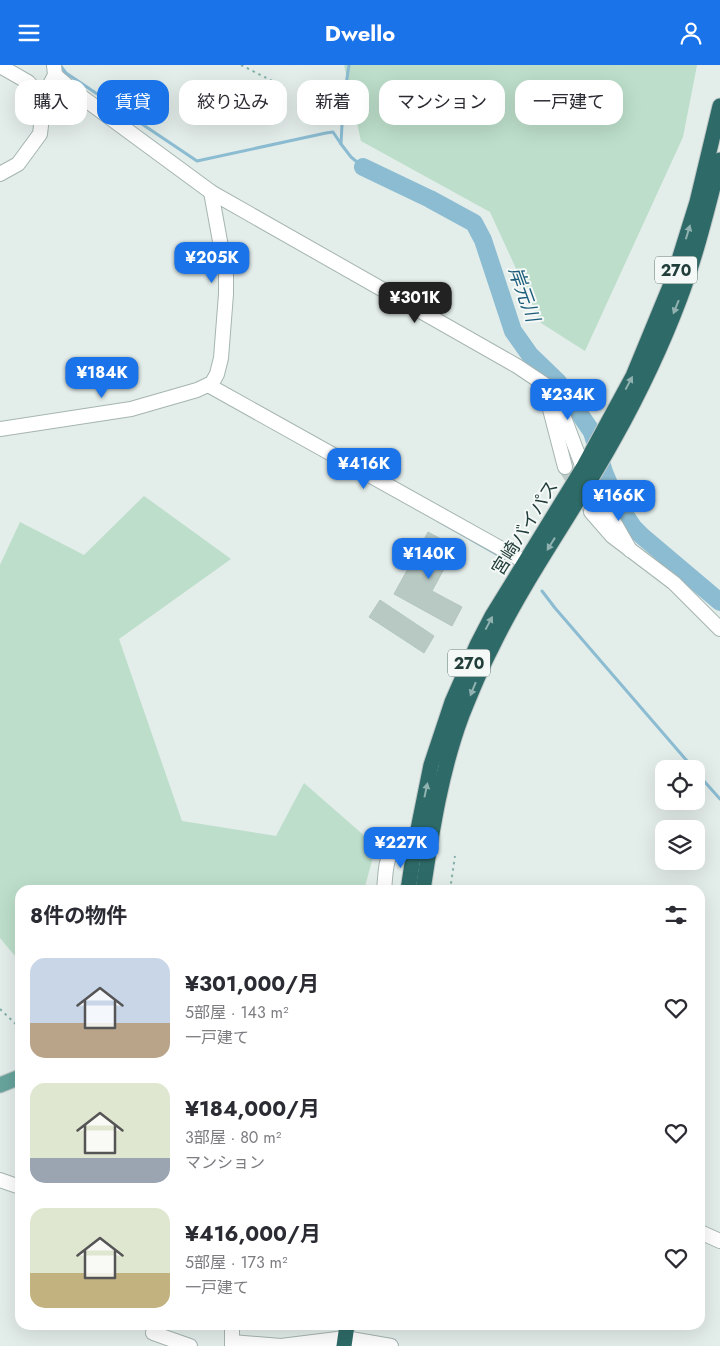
<!DOCTYPE html>
<html lang="ja">
<meta charset="utf-8">
<style>
:root{--surface:#fff;--page:#f2f2f3;--text:#2b2b33;--muted:#7c7c81;--accent:#1a73e8}
body{margin:0;font-family:Jost,"Noto Sans JP",sans-serif;background:var(--page);color:var(--text);height:100vh;display:flex;flex-direction:column;font-size:19px;white-space:nowrap}
*{box-sizing:border-box;margin:0}
p{font-size:16px;color:var(--muted)}
.icon{flex:none;width:28px;height:28px;fill:none;stroke:currentColor;stroke-width:2;stroke-linecap:round;stroke-linejoin:round}
.map{position:relative;flex:1;overflow:hidden}
.sheet{position:absolute;left:15px;top:820px;width:690px;height:445px;display:flex;flex-direction:column;background:var(--surface);border-radius:15px;box-shadow:0 5px 20px #0002}
.sheet>*{flex:none}
.guide{position:absolute;left:15px;top:15px;width:690px;height:45px;display:flex;gap:10px}
.buttons{position:absolute;left:655px;top:695px;display:grid;gap:10px}
.buttons a{display:grid;place-items:center;width:50px;height:50px;border-radius:10px;background:var(--surface);box-shadow:0 5px 20px #0002;font-size:25px}
.price{position:absolute;translate:-50% -42px;padding:0 11px;border-radius:10px;background:var(--accent);color:#fff;font-size:16px;line-height:32px;filter:drop-shadow(0 1px 2px #0008)}
.price::after{content:'';position:absolute;left:50%;top:30px;width:15px;height:11px;margin-left:-8px;background:inherit;clip-path:polygon(0 0,100% 0,50% 100%)}
.price.current{background:#222;color:#fff}
ul{padding:0;list-style:none}
li{display:flex;align-items:center;gap:15px;height:125px;padding:0 15px}
li span{display:grid;place-items:center;flex:none;width:140px;height:100px;border-radius:15px;color:#555}
li>.icon{margin-inline-start:auto}
span .icon{width:60px;height:60px;fill:#fffc;stroke-width:1}
li b{font-size:21px}
h2{display:flex;justify-content:space-between;align-items:center;height:60px;padding:0 15px;font-size:21px}
.chip{padding:0 18px;border-radius:15px;background:var(--surface);box-shadow:0 5px 20px #0002;font-size:18px;line-height:45px}
.chip.current{background:var(--accent);color:#fff}
header{display:flex;justify-content:space-between;align-items:center;height:65px;padding:0 15px;background:var(--accent);color:#fff;font-size:22px;font-weight:700}
.map>svg:first-child{display:block}
.green{fill:#bcdeca}
.lines{fill:none;stroke-linecap:round;stroke-linejoin:round}
.stream{stroke:#8bbcd2;stroke-width:3}
.river{stroke:#8bbcd2;stroke-width:18}
.building{fill:#b8c8c3;stroke:#b5c7c2}
.minor-tunnel{stroke:#bccac7;stroke-width:14;stroke-dasharray:14 7;stroke-linecap:butt}
.minor-casing{stroke:#a5b5b2;stroke-width:16}
.major-casing{stroke:#c1c9c8;stroke-width:17}
.highway-casing{stroke:#c1c9c8;stroke-width:17}
.path{stroke:#83b1a9;stroke-width:2;stroke-dasharray:2.5 4;stroke-linecap:butt}
.minor{stroke:#fff;stroke-width:14}
.major{stroke:#67a39c;stroke-width:15}
.highway{stroke:#2e6b68;stroke-width:15}
.oneway{fill:#91b2b0}
.labels{text-anchor:middle;dominant-baseline:central;stroke-width:4;stroke-linejoin:round;paint-order:stroke}
.shield{fill:#f4f9f7;stroke:#617673;stroke-width:1}
.shield-label{font-size:16px;font-weight:bold;fill:#223e3b}
.street-label{font-size:18px;fill:#223e3b;stroke:#f4f9f7}
.water-label{font-size:19px;font-style:italic;fill:#1c5d7b;stroke:#f4f9f7}
</style>
<header><svg class="icon" aria-label="menu" viewBox="0 0 24 24"><path d="M4 6h16M4 12h16M4 18h16"/></svg>Dwello<svg class="icon" aria-label="person" viewBox="0 0 24 24"><circle cx="12" cy="8" r="4"/><path d="M4 21q1-7 8-7t8 7"/></svg></header>
<div class="map">
<svg width="720" height="1281" viewBox="0 0 720 1281">
<rect width="100%" height="100%" fill="#e3edea"/>
<g class="green">
<path d="M344 0H697L683 72 585 286 541 258 490 147 361 76Z"/>
<path d="M144 431 231 494 119 574 182 756 276 771 304 718 376 781 364 825H20V897L0 873V500L20 457 84 490Z"/>
</g>
<g class="lines">
<g class="stream">
<path d="M60 0 66 8 197 96 326 68 333 67 341 79"/>
<path d="M349 0 343 40 341 79 351 92 363 102"/>
<path d="M437 455 505 494"/>
<path d="M542 526 555 543 694 704"/>
<path d="M696 707 720 734"/>
</g>
<path class="river" d="M363 102 430 134 474 158 483 175 513 266 530 290 558 317 592 367 604 407 616 436 633 462 642 471 720 537"/>
</g>
<g class="building">
<path d="M428 467 456 482 432 526 462 542 452 561 394 529Z"/>
<path d="M380 535 434 571 424 588 369 552Z"/>
</g>
<g class="lines">
<path class="minor-tunnel" d="M565 402 591 447"/>
<g class="minor-casing">
<g id="minor">
<path d="M0 1 28 17 44 35"/>
<path d="M55 10 71 24 211 127 517 301 544 319 559 339 583 403 630 485"/>
<path d="M0 109 18 99 40 69 44 35 47 25 55 10 54 0"/>
<path d="M208 320 534 502"/>
<path d="M545 325 565 402"/>
<path d="M0 364 131 344 197 325 212 318 217 309 221 293 226 229V209L211 127"/>
<path d="M591 447 612 471 674 518 720 564"/>
<path d="M384 825C387 797 383 783 415 779"/>
<path d="M0 1115 20 1122"/>
<path d="M700 1167 720 1176"/>
<path d="M155 1260 153 1268 190 1281"/>
<path d="M232 1277 281 1281 345 1273 391 1281"/>
<path d="M232 1281V1260"/>
</g>
</g>
<g class="major-casing">
<path id="major" d="M0 1020 20 1012"/>
</g>
<g class="highway-casing">
<g id="highway">
<path d="M408 825 415 779 431 700 452 637 477 580 492 551 583 403 633 311 673 214 697 137 720 41"/>
<path d="M423 825C432 766 441 706 462 650 471 628 480 605 491 584 526 511 575 445 614 374 639 329 662 281 680 233 697 188 708 141 720 95"/>
<path d="M344 1281 347 1260"/>
</g>
</g>
<g class="path">
<path d="M241 0 284 22"/>
<path d="M450 825 455 791"/>
<path d="M0 944 20 963"/>
</g>
<use href="#minor" class="minor"/>
<use href="#major" class="major"/>
<use href="#highway" class="highway"/>
</g>
<defs><path id="oneway-solid" d="M-6-.8H1V-3.2L6.5 0L1 3.2V.8H-6Z" transform="scale(1.25)"/></defs>
<g class="oneway">
<use href="#oneway-solid" transform="translate(688 167) rotate(-73)"/>
<use href="#oneway-solid" transform="translate(676 242) rotate(112)"/>
<use href="#oneway-solid" transform="translate(629 318) rotate(-62)"/>
<use href="#oneway-solid" transform="translate(551 479) rotate(122)"/>
<use href="#oneway-solid" transform="translate(489 558) rotate(-62)"/>
<use href="#oneway-solid" transform="translate(473 624) rotate(112)"/>
<use href="#oneway-solid" transform="translate(426 725) rotate(-78)"/>
</g>
<g class="labels">
<g class="shield">
<rect x="655" y="191.5" width="42" height="27" rx="4"/>
<rect x="448" y="584.5" width="42" height="27" rx="4"/>
</g>
<g class="shield-label">
<text x="676" y="205">270</text>
<text x="469" y="598">270</text>
</g>
<g class="street-label">
<text transform="translate(525 463) rotate(-58)">宮崎バイパス</text>
</g>
<g class="water-label">
<text transform="translate(524 229) rotate(70)">岸元川</text>
</g>
</g>
</svg>
<div class="buttons">
<a><svg class="icon" aria-label="locate" viewBox="0 0 24 24"><circle cx="12" cy="12" r="6"/><path d="M12 2v4M12 18v4M2 12h4M18 12h4"/></svg></a>
<a><svg class="icon" aria-label="layers" viewBox="0 0 24 24"><path d="M12 4l9 5-9 5-9-5zM3 14l9 5 9-5"/></svg></a>
</div>
<b class="price" style="left:212px;top:219px">¥205K</b>
<b class="price current" style="left:415px;top:259px">¥301K</b>
<b class="price" style="left:102px;top:334px">¥184K</b>
<b class="price" style="left:568px;top:356px">¥234K</b>
<b class="price" style="left:364px;top:425px">¥416K</b>
<b class="price" style="left:619px;top:457px">¥166K</b>
<b class="price" style="left:429px;top:515px">¥140K</b>
<b class="price" style="left:401px;top:804px">¥227K</b>
<div class="guide">
<a class="chip">購入</a>
<a class="chip current">賃貸</a>
<a class="chip">絞り込み</a>
<a class="chip">新着</a>
<a class="chip">マンション</a>
<a class="chip">一戸建て</a>
</div>
<section class="sheet">
<h2>8件の物件<svg class="icon" aria-label="filters" viewBox="0 0 24 24"><path d="M4 7h16M4 17h16"/><circle cx="9" cy="7" r="2"/><circle cx="15" cy="17" r="2"/></svg></h2>
<ul>
<li><span style="background:linear-gradient(#c9d6e8 65%,#b9a48a 0)"><svg class="icon" aria-label="home" viewBox="0 0 24 24"><path d="M3 11l9-7 9 7M6 9v11h12V9"/></svg></span><div><b>¥301,000/月</b><p>5部屋 · 143 m²</p><p>一戸建て</p></div><svg class="icon" aria-label="heart" viewBox="0 0 24 24"><path d="M12 20l-8-8c-3-5 5-10 8-4 3-6 11-1 8 4z"/></svg></li>
<li><span style="background:linear-gradient(#dfe7d0 75%,#9aa5b1 0)"><svg class="icon" aria-label="home" viewBox="0 0 24 24"><path d="M3 11l9-7 9 7M6 9v11h12V9"/></svg></span><div><b>¥184,000/月</b><p>3部屋 · 80 m²</p><p>マンション</p></div><svg class="icon" aria-label="heart" viewBox="0 0 24 24"><path d="M12 20l-8-8c-3-5 5-10 8-4 3-6 11-1 8 4z"/></svg></li>
<li><span style="background:linear-gradient(#dfe7d0 65%,#c2b280 0)"><svg class="icon" aria-label="home" viewBox="0 0 24 24"><path d="M3 11l9-7 9 7M6 9v11h12V9"/></svg></span><div><b>¥416,000/月</b><p>5部屋 · 173 m²</p><p>一戸建て</p></div><svg class="icon" aria-label="heart" viewBox="0 0 24 24"><path d="M12 20l-8-8c-3-5 5-10 8-4 3-6 11-1 8 4z"/></svg></li>
</ul>
</section>
</div>
